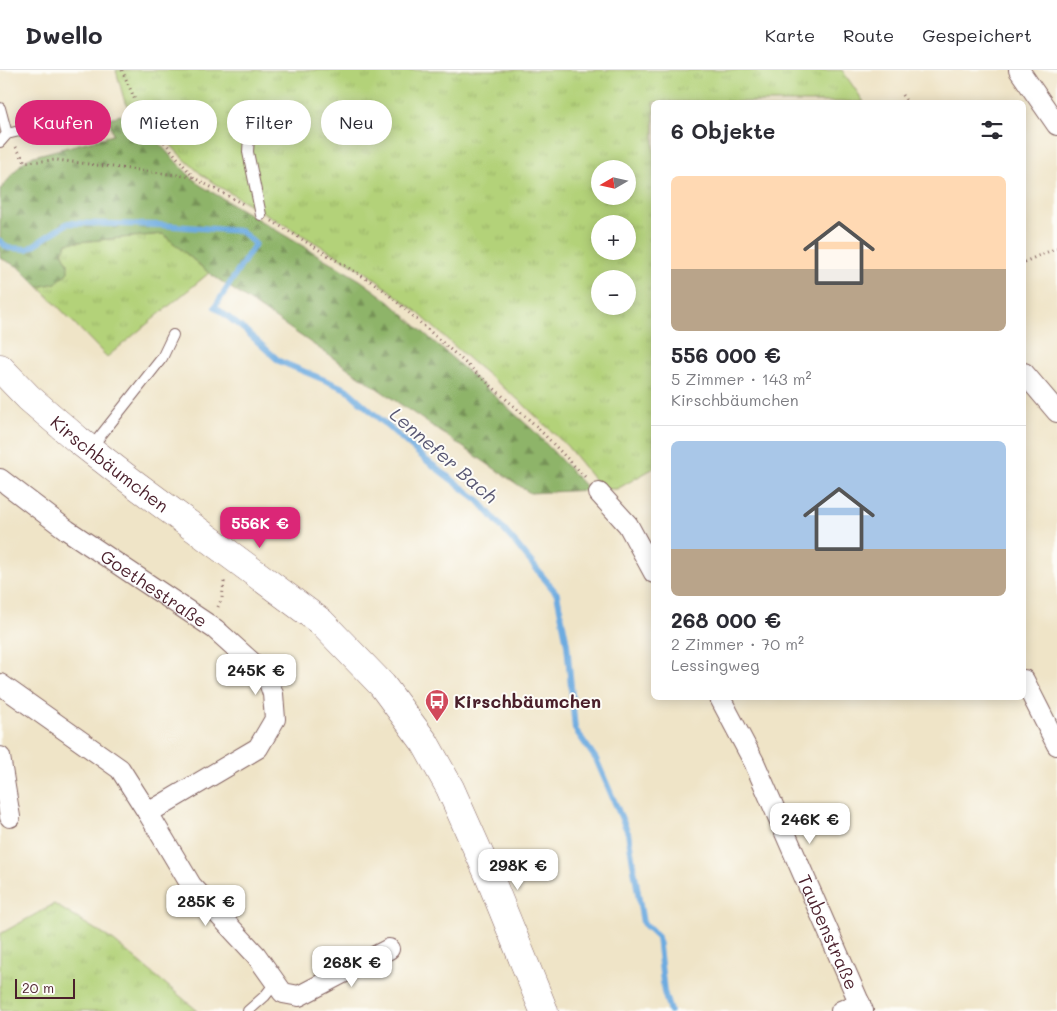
<!DOCTYPE html>
<html lang="de">
<meta charset="utf-8">
<style>
:root{--surface:#fff;--page:#f7f7f7;--text:#2b2b33;--muted:#7c7c81;--line:#e1e1e2;--accent:#db2777}
body{margin:0;font-family:Mali,sans-serif;background:var(--page);color:var(--text);height:100vh;display:flex;flex-direction:column;font-size:19px;white-space:nowrap}
*{box-sizing:border-box;margin:0}
p{font-size:16px;color:var(--muted)}
.icon{flex:none;width:28px;height:28px;fill:none;stroke:currentColor;stroke-width:2;stroke-linecap:round;stroke-linejoin:round}
.map{position:relative;flex:1;overflow:hidden}
.panel{position:absolute;left:651px;top:30px;width:375px;height:600px;display:flex;flex-direction:column;background:var(--surface);border-radius:8px;box-shadow:0 2px 12px #0003}
.panel>*{flex:none}
.hud{position:absolute;left:15px;top:30px;width:475px;height:45px;display:flex;gap:10px}
.needle{width:32px;rotate:261deg}
.tools{position:absolute;left:591px;top:90px;display:grid;gap:10px}
.tools a{display:grid;place-items:center;width:45px;height:45px;border-radius:50%;background:var(--surface);box-shadow:0 2px 12px #0003;font-size:25px}
.scale{position:absolute;left:15px;bottom:12px;width:60px;box-sizing:border-box;padding-left:5px;border:2px solid #4a1f2b;border-top:0;font-size:14px;line-height:18px;white-space:nowrap;color:#4a1f2b;-webkit-text-stroke:4px #fdfcf7;paint-order:stroke}
.price{position:absolute;translate:-50% -42px;padding:0 11px;border-radius:10px;background:#fff;color:#222;font-size:16px;line-height:32px;filter:drop-shadow(0 1px 2px #0008)}
.price::after{content:'';position:absolute;left:50%;top:30px;width:15px;height:11px;margin-left:-8px;background:inherit;clip-path:polygon(0 0,100% 0,50% 100%)}
.price.current{background:var(--accent);color:#fff}
ul{padding:0;list-style:none}
li{display:grid;align-content:center;gap:10px;height:265px;padding:0 20px}
li+li{border-top:1px solid var(--line)}
li span{display:grid;place-items:center;height:155px;border-radius:8px;color:#555}
li>.icon{margin-inline-start:auto}
span .icon{width:90px;height:90px;fill:#fffc;stroke-width:1}
li b{font-size:21px}
h2{display:flex;justify-content:space-between;align-items:center;height:60px;padding:0 20px;font-size:21px}
.tag{padding:0 18px;border-radius:22px;background:var(--surface);box-shadow:0 2px 12px #0003;font-size:18px;line-height:45px}
.tag.current{background:var(--accent);color:#fff}
header{display:flex;align-items:center;gap:30px;box-sizing:border-box;height:70px;padding:0 25px;background:var(--surface);border-bottom:1px solid var(--line)}
header strong{font-size:24px}
nav{display:flex;gap:28px;margin-inline-start:auto;font-size:18px}
.map>svg:first-child{display:block}
.grass{fill:url(#grass-tufts);stroke:#7e7852;fill-rule:evenodd}
.forest{fill:url(#forest-firs);stroke:#6c6a4a}
.lines{fill:none;stroke-linecap:round;stroke-linejoin:round}
.stream{stroke:#6dabe0;stroke-width:6}
.lane-casing{stroke:#846462;stroke-width:12}
.street-casing{stroke:#846462;stroke-width:22}
.secondary-casing{stroke:#846462;stroke-width:29}
.path{stroke:#846462;stroke-width:3;stroke-dasharray:1 4;stroke-linecap:butt}
.lane{stroke:#fff;stroke-width:10}
.street{stroke:#fff;stroke-width:20}
.secondary{stroke:#fff;stroke-width:28}
.labels{text-anchor:middle;dominant-baseline:central;stroke-width:4;stroke-linejoin:round;paint-order:stroke}
.street-label{font-size:18px;fill:#4a1f2b;stroke:#fdfcf7}
.poi-label{font-size:18px;font-weight:bold;fill:#4a1f2b;stroke:#fdfcf7;text-anchor:start}
.water-label{font-size:19px;font-style:italic;fill:#585773;stroke:#fdfcf7}
</style>
<header>
<strong>Dwello</strong>
<nav><a>Karte</a><a>Route</a><a>Gespeichert</a></nav>
</header>
<div class="map">
<svg width="1057" height="941" viewBox="0 0 1057 941">
<defs>
<pattern id="grass-tufts" width="24" height="20" patternUnits="userSpaceOnUse" patternTransform="scale(1.25)"><rect width="24" height="20" fill="#b3d279"/><path d="M3 7l-1-3M5 7V3M7 7l1-3M15 17l-1-3M17 17v-4M19 17l1-3" fill="none" stroke="#9bb469"/></pattern>
<pattern id="forest-firs" width="22" height="20" patternUnits="userSpaceOnUse" patternTransform="scale(1.25)"><rect width="22" height="20" fill="#8eb469"/><path d="M5 1l3.5 6h-7zM16 11l3.5 6h-7z" fill="#769257"/></pattern>
</defs>
<rect width="100%" height="100%" fill="#fdfcf7"/>
<filter id="ink" filterUnits="userSpaceOnUse"><feTurbulence type="fractalNoise" baseFrequency=".02" numOctaves="2"/><feDisplacementMap in="SourceGraphic" scale="10" xChannelSelector="R" yChannelSelector="G"/><feConvolveMatrix kernelMatrix="1 2 1 2 8 2 1 2 1" color-interpolation-filters="sRGB"/></filter>
<filter id="wash" filterUnits="userSpaceOnUse"><feTurbulence type="fractalNoise" baseFrequency=".0096" numOctaves="4" result="noise"/><feDisplacementMap in="SourceGraphic" scale="20" xChannelSelector="R" yChannelSelector="G"/><feGaussianBlur stdDeviation="1.12" result="paint"/><feColorMatrix in="noise" values="0 0 0 0 0 0 0 0 0 0 0 0 0 0 0 0 0 1.4 0 .05"/><feComposite in="paint" operator="in"/></filter>
<g filter="url(#wash)">
<rect width="100%" height="100%" fill="#efe4c7"/>
<g class="grass">
<path d="M116 0H842L864 32H654V398L617 419H602L567 376 521 332 471 291 416 241 367 203 218 116 201 104 182 87 153 56 125 33ZM600 99H628V126H600ZM600 154H628V181H600ZM600 209H628V236H600Z"/>
<path d="M163 164 209 203 107 287 39 217 56 213 68 193 62 182 67 173Z"/>
<path d="M54 834 114 871 198 941H0V864Z"/>
</g>
<path class="forest" d="M121 45C129 51 139 55 147 62 166 79 181 99 200 115L360 210 386 229 534 361 589 420 530 423 209 203 163 164 67 173 62 182 68 193V202L56 213 39 217 19 197 0 188V120L20 95 30 87 113 65 109 48Z"/>
<g class="lines">
<path class="stream" d="M0 171 8 178 28 179 68 153 160 155 241 161 255 174 215 237 246 261 279 291 346 319 426 390 478 430 517 475 557 524 567 574 575 659 596 689 628 763 643 853 658 867 664 922 670 941"/>
</g>
</g>
<g filter="url(#ink)">
<g class="lines">
<g class="lane-casing">
<g id="lane">
<path d="M0 38 7 64"/>
<path d="M250 47 248 82 261 145"/>
<path d="M0 72 7 64 90 44"/>
<path d="M90 379 162 288 173 265"/>
<path d="M248 941 265 926 276 912"/>
</g>
</g>
<g class="street-casing">
<g id="street">
<path d="M1019 0 1057 55"/>
<path d="M1024 303 1057 342"/>
<path id="s1" d="M0 409 67 460 215 559 267 606 273 624 275 649 258 678 148 743 120 699 0 614"/>
<path d="M599 423 628 455 654 503"/>
<path d="M1024 610 1057 675"/>
<path id="s2" d="M720 628 754 692 863 941"/>
<path d="M0 687 10 747"/>
<path d="M148 743 191 815 256 885 283 923 299 926 389 879"/>
<path d="M841 941 860 933"/>
</g>
</g>
<g class="secondary-casing">
<g id="secondary">
<path id="s3" d="M0 298 29 328 78 370 132 412 321 552 382 615 425 673 450 718 487 801 544 941"/>
</g>
</g>
<g class="path">
<path d="M122 0 145 53 167 75 194 108 243 134"/>
<path d="M902 25 907 32"/>
<path d="M16 77 25 92 57 90 193 107"/>
<path d="M272 151 380 217 534 354 587 409"/>
<path d="M1024 192 1057 178"/>
<path d="M218 537 222 528 224 512 222 510"/>
</g>
<use href="#lane" class="lane"/>
<use href="#street" class="street"/>
<use href="#secondary" class="secondary"/>
</g>
</g>
<defs>
<g id="bus-pin" transform="scale(1.25)"><path d="M0 17L-7.5 6A9.5 9.5 0 1 1 7.5 6Z" fill="#d1495b" stroke="#fdfcf7"/><path d="M-5-6H5V4H4V6H2V4H-2V6H-4V4H-5ZM-3.5-4V0h7V-4ZM-3.5 1.2v1.5H-2V1.2ZM2 1.2v1.5H3.5V1.2Z" fill="#fff"/></g>
</defs>
<g fill-rule="evenodd">
<use href="#bus-pin" x="437" y="631"/>
</g>
<g class="labels">
<g class="street-label">
<text stroke="none"><textPath href="#s3" startOffset="146">Kirschbäumchen</textPath></text>
<text stroke="none"><textPath href="#s1" startOffset="189">Goethestraße</textPath></text>
<text stroke="none"><textPath href="#s2" startOffset="258">Taubenstraße</textPath></text>
</g>
<g class="poi-label">
<text x="454" y="631">Kirschbäumchen</text>
</g>
<g class="water-label">
<text transform="translate(444 385) rotate(41)">Lennefer Bach</text>
</g>
</g>
</svg>
<div class="tools">
<a><svg class="needle" viewBox="-14 -14 28 28"><path d="M0-13l5 13h-10z" fill="#e53935"/><path d="M0 13l5-13h-10z" fill="#7c7c81"/></svg></a>
<a>+</a>
<a>−</a>
</div>
<div class="scale">20 m</div>
<b class="price current" style="left:260px;top:479px">556K €</b>
<b class="price" style="left:256px;top:626px">245K €</b>
<b class="price" style="left:810px;top:775px">246K €</b>
<b class="price" style="left:518px;top:821px">298K €</b>
<b class="price" style="left:206px;top:857px">285K €</b>
<b class="price" style="left:352px;top:918px">268K €</b>
<div class="hud">
<a class="tag current">Kaufen</a>
<a class="tag">Mieten</a>
<a class="tag">Filter</a>
<a class="tag">Neu</a>
</div>
<section class="panel">
<h2>6 Objekte<svg class="icon" aria-label="filters" viewBox="0 0 24 24"><path d="M4 7h16M4 17h16"/><circle cx="9" cy="7" r="2"/><circle cx="15" cy="17" r="2"/></svg></h2>
<ul>
<li><span style="background:linear-gradient(#ffd9b3 60%,#b9a48a 0)"><svg class="icon" aria-label="home" viewBox="0 0 24 24"><path d="M3 11l9-7 9 7M6 9v11h12V9"/></svg></span><div><b>556 000 €</b><p>5 Zimmer · 143 m²</p><p>Kirschbäumchen</p></div></li>
<li><span style="background:linear-gradient(#a9c7e8 70%,#b9a48a 0)"><svg class="icon" aria-label="home" viewBox="0 0 24 24"><path d="M3 11l9-7 9 7M6 9v11h12V9"/></svg></span><div><b>268 000 €</b><p>2 Zimmer · 70 m²</p><p>Lessingweg</p></div></li>
</ul>
</section>
</div>
